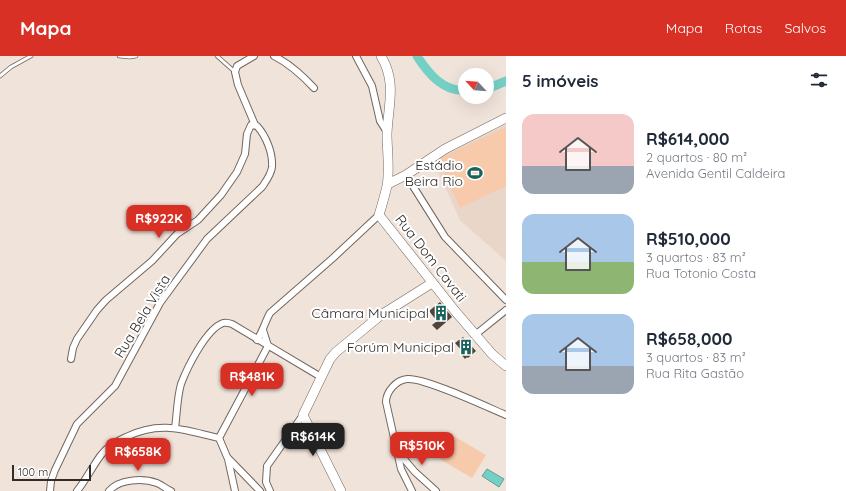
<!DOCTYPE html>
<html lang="pt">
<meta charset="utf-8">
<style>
:root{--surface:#fff;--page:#f2f2f3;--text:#1f2937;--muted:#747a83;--accent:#d93025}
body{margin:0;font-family:Quicksand,sans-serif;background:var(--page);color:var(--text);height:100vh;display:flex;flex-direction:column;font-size:15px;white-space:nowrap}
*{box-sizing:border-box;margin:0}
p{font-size:13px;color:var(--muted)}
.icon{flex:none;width:22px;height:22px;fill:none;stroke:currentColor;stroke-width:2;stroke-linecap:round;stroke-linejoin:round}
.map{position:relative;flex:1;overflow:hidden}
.panel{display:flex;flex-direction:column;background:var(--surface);width:340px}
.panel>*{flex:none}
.needle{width:26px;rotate:296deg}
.fabs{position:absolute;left:458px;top:12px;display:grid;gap:8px}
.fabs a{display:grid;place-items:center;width:36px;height:36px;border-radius:50%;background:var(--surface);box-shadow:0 4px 16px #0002;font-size:20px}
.scale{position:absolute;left:12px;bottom:10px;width:79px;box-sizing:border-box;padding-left:4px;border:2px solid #312c28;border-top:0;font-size:11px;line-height:14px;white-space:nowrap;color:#312c28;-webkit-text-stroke:3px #fff;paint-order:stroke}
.price{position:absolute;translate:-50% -34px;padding:0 9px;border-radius:8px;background:var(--accent);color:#fff;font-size:13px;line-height:26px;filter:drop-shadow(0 1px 2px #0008)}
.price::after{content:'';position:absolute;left:50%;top:24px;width:12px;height:9px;margin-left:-6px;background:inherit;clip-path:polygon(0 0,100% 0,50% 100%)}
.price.current{background:#222;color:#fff}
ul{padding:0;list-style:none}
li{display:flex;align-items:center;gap:12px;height:100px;padding:0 16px}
li span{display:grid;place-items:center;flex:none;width:112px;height:80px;border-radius:12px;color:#555}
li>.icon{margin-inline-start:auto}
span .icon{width:48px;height:48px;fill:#fffc;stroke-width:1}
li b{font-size:17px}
h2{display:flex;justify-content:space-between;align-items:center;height:48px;padding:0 16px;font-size:17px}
header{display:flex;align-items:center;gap:24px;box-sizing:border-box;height:56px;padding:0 20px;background:var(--accent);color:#fff}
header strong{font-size:19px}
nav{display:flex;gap:22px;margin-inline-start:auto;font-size:14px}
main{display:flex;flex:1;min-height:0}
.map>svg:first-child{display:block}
.built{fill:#e9d6c9}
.green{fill:#f7caac}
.water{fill:#74d0c5;stroke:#609f96}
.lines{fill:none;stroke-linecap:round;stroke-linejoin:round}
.river{stroke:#74d0c5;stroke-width:9}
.building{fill:#4f443d}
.lane-casing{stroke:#72665e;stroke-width:4.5}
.street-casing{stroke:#72665e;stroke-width:8}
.secondary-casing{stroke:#72665e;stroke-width:10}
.lane{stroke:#fff;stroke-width:3}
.street{stroke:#fff;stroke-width:6}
.secondary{stroke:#fff;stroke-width:9}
.labels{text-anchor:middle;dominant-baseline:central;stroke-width:4;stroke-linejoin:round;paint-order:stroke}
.poi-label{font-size:14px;fill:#312c28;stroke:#fff;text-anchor:end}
.street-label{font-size:14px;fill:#312c28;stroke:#fff}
</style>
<header>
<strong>Mapa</strong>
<nav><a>Mapa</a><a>Rotas</a><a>Salvos</a></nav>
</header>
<main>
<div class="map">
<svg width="506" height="435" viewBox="0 0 506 435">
<rect width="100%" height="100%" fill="#f0e3da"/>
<path class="built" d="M506 68V205L460 164 433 105Z"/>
<g class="green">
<path d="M506 71V130L460 152 438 103Z"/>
<path d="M452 379 486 399 472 422 438 402Z"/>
</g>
<path class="water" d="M487 413 504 423 499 431 482 420Z"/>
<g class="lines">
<g class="river">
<path d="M417 0C428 17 443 36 465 34"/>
<path d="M487 33 506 25"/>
</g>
</g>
<g class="building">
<path d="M440 246 452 261 437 274 432 269 437 265 429 255Z"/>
<path d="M463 281 476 295 468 302 467 301 465 303 460 297 462 295 455 287Z"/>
</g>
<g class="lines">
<g class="lane-casing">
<g id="lane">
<path d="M119 0 130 1 136 0"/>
<path d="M217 0 235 16"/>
<path d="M0 20 11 11 31 0"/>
</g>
</g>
<g class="street-casing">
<g id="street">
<path d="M254 0 237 10 235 16 238 29 255 69"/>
<path d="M274 0C290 8 302 19 314 32"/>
<path d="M356 0 372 30 380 65 387 76"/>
<path d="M406 119 445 181 506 244"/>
<path d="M475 279 506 254"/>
<path d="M257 284C263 275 265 266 270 257L333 202 379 159"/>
<path d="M175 372C177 358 177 342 181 328 187 312 206 273 223 267 226 266 229 267 232 268L321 321"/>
<path d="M219 382 268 290 263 274"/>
<path d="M219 382 228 403 235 435"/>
<path d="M398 396 415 416 436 435"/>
<path d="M229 403 260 435"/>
<path d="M50 435 51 425 55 414 77 368 115 330 160 247 207 183 262 131C266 125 271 119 272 111 273 97 266 80 257 70L251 69 247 78 245 98 237 116 221 139 198 164 177 178 152 205 106 244 97 254 77 283 73 292 71 303"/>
<path d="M77 435C86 424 92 411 101 399 107 391 117 385 126 381 161 364 184 374 219 382"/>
<path d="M109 435C119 423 143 422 157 427 162 429 166 433 171 435"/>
<path d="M270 435 266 426 267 410 303 359"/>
<path d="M412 435 401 413 386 346C386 336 396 324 407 323 424 321 487 351 506 359"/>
</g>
</g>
<g class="secondary-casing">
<g id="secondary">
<path d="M381 0C397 27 388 49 387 78 387 94 390 113 387 130 385 139 382 149 379 159L455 255 492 298 506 310"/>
<path d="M388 128 406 119 445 93 506 62"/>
<path d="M341 435 303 359 330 303 336 296 381 259 432 227"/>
</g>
</g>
<use href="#lane" class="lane"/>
<use href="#street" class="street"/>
<use href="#secondary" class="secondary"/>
</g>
<defs>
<g id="stadium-bare" transform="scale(1.2)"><path d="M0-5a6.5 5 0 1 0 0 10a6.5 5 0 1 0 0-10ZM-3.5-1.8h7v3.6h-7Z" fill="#18645d" stroke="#fff" stroke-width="2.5" paint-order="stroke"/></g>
<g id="building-bare" transform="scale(1.2)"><path d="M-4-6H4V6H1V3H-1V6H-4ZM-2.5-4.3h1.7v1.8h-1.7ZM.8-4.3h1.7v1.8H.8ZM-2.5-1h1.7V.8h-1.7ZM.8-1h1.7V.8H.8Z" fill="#18645d" stroke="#fff" stroke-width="2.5" paint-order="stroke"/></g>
</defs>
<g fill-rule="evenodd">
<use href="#stadium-bare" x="475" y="117"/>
<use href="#building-bare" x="441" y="257"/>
<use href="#building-bare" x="466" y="291"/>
</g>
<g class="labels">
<g class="poi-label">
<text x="463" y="109">Estádio<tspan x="463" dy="16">Beira Rio</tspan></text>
<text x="429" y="257">Câmara Municipal</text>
<text x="454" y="291">Forúm Municipal</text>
</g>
<g class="street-label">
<text transform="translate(431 202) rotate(52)">Rua Dom Cavati</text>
<text transform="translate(142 260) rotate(-59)">Rua Bela Vista</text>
</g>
</g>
</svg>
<div class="fabs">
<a><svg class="needle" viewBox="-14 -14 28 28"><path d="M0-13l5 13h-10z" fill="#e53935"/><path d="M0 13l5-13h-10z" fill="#747a83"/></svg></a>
</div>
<div class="scale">100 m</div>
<b class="price" style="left:159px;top:183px">R$922K</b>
<b class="price" style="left:252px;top:341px">R$481K</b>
<b class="price current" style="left:313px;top:401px">R$614K</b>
<b class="price" style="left:422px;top:410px">R$510K</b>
<b class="price" style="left:138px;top:416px">R$658K</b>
</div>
<section class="panel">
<h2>5 imóveis<svg class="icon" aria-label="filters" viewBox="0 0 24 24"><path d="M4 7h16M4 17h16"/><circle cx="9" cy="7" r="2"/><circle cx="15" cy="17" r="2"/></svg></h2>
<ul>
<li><span style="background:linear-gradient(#f6c9c9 65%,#9aa5b1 0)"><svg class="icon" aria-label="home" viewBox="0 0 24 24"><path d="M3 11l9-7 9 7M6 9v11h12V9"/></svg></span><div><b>R$614,000</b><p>2 quartos · 80 m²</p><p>Avenida Gentil Caldeira</p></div></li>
<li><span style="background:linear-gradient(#a9c7e8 60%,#8fb573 0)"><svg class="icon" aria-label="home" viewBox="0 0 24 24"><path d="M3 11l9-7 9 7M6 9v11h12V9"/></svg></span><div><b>R$510,000</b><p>3 quartos · 83 m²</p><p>Rua Totonio Costa</p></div></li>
<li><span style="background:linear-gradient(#a9c7e8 65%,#9aa5b1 0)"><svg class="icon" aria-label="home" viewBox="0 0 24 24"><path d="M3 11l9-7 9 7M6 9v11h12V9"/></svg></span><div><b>R$658,000</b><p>3 quartos · 83 m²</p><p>Rua Rita Gastão</p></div></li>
</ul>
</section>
</main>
